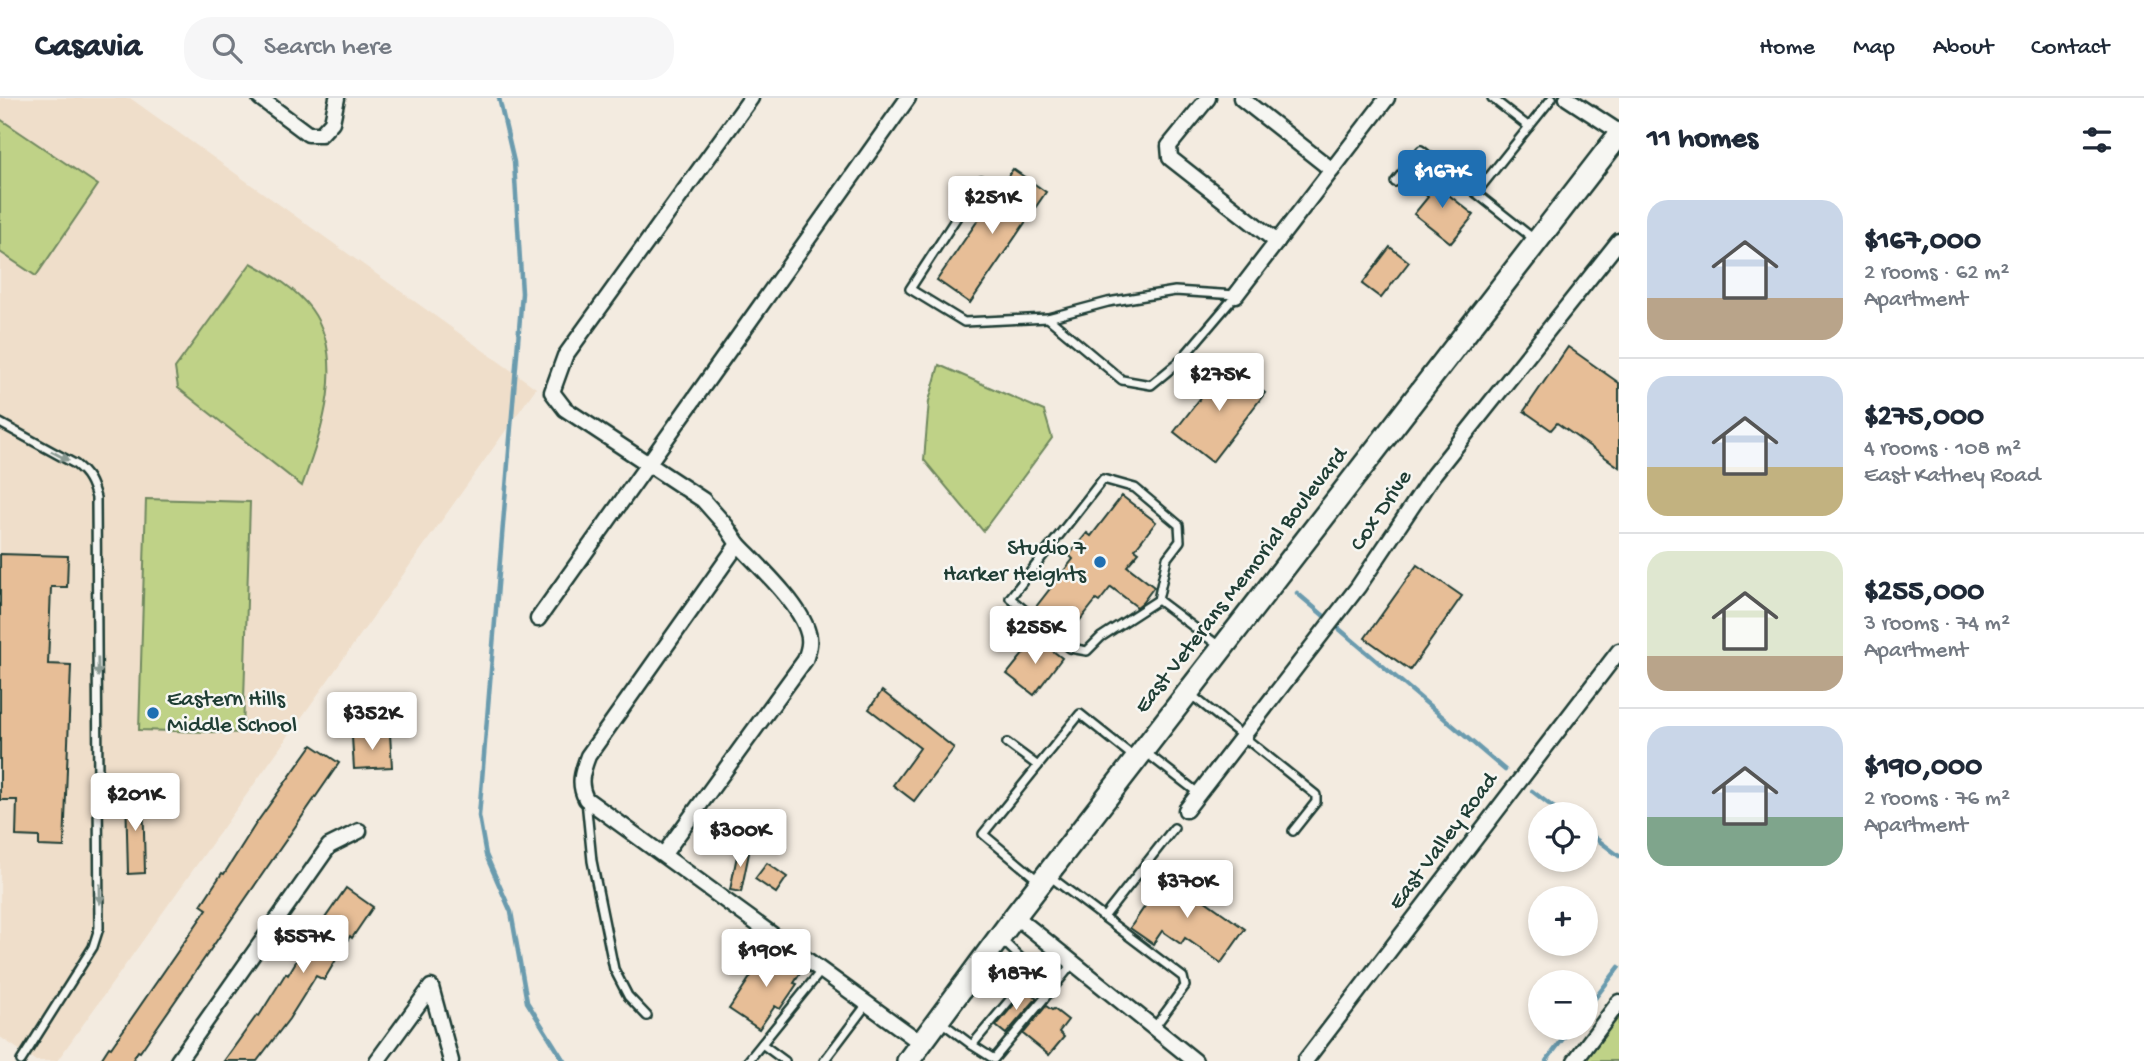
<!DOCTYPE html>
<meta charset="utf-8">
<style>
:root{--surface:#fff;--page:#f6f6f7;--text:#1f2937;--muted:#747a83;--line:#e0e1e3;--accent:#1f6fb2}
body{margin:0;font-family:"Gochi Hand",sans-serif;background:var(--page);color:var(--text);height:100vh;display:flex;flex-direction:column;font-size:26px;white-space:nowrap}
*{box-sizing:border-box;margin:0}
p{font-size:23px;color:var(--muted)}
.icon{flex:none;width:38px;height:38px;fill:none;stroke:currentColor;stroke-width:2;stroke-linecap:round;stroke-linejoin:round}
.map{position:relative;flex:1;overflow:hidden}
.details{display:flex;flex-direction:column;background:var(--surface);width:525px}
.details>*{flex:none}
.fabs{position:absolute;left:1528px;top:704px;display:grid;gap:14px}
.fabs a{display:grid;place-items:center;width:70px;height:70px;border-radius:50%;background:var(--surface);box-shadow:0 4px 10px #0003;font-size:35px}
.price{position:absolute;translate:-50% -60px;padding:0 16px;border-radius:7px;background:#fff;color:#222;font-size:23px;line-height:46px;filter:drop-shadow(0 2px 4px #0008)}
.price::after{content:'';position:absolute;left:50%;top:42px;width:21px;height:16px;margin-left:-10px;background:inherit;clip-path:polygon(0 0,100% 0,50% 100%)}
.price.on{background:var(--accent);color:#fff}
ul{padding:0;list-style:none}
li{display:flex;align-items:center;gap:21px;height:175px;padding:0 28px}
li+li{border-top:2px solid var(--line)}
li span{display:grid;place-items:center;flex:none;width:196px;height:140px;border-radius:21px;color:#555}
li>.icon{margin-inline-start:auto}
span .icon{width:84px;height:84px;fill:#fffc;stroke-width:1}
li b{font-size:30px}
h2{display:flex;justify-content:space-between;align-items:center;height:84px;padding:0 28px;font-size:30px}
header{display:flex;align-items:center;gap:42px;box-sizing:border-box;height:98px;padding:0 35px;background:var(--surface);border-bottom:2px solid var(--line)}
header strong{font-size:33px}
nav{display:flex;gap:38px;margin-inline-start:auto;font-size:24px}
.search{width:490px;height:63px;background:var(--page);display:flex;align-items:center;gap:18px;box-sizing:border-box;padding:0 24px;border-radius:28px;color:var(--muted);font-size:26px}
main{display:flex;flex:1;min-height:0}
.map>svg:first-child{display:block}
.built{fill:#efdeca}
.green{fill:#bfd287;stroke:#6f885e;stroke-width:2}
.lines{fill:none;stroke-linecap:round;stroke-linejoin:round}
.stream{stroke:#6b9bae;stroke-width:4.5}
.building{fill:#e7be97;stroke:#1f3d34;stroke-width:2}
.service-casing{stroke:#1f3d34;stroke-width:12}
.minor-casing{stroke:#1f3d34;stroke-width:19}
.primary-casing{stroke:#1f3d34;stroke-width:26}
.service{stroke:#f6f6f2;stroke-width:7}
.minor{stroke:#f6f6f2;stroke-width:14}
.primary{stroke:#f6f6f2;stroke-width:21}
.oneway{fill:#8a9a93}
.poi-dot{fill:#1f6fb2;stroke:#f6f6f2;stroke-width:2.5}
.labels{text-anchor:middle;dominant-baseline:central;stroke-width:5;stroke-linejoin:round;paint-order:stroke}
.street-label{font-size:23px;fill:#1f3d34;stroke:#f6f6f2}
.poi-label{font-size:23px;fill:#1f3d34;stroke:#f6f6f2;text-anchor:end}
</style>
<header>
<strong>Casavia</strong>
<div class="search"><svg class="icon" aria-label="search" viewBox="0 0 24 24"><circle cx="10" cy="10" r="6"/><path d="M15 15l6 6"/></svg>Search here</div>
<nav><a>Home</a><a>Map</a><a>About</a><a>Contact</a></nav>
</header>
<main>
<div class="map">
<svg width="1619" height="963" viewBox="0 0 1619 963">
<rect width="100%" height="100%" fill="#f3ebe0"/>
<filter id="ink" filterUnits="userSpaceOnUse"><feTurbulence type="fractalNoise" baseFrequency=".0143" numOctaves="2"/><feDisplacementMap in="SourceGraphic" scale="14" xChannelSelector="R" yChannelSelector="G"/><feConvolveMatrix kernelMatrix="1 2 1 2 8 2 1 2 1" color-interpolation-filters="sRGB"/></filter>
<g filter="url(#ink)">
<path class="built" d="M0 0H130L536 290 57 963H36L0 939Z"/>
<g class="green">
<path d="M0 21 98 87 36 178 0 154Z"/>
<path d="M251 165C273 177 296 191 311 211 348 262 321 335 302 388L178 290 175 270Z"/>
<path d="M939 267 1044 313 1052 340 983 433 924 362 929 303Z"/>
<path d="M146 401 250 404 243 635 139 632Z"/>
<path d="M1619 917V963H1585L1619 918Z"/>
</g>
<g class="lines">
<g class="stream">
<path d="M499 0 514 64 522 195 479 718 486 757 511 814 527 904 564 963"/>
<path d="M1297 495 1505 672"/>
<path d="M1532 693 1562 716"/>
<path d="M1586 733 1619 758"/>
<path d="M1586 912 1619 869"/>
<path d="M1546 963 1572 929"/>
</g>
</g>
<g class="building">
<path d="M1013 71 1046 94 970 205 937 182Z"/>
<path d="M1428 73 1438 82 1435 86 1474 117 1451 145 1414 116 1428 99 1416 88Z"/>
<path d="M1390 149 1409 164 1381 200 1362 186Z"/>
<path d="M1568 249 1619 285V369L1557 325 1551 332 1524 313Z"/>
<path d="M1227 266 1265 295 1212 364 1174 334Z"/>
<path d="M1122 398 1156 424 1135 451 1139 454 1127 468 1154 489 1142 505 1137 509 1111 489 1099 504 1096 502 1069 536 1035 510 1073 461 1069 457 1087 435 1091 438Z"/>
<path d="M0 456 68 458 67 489H51L48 566 71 567 64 749 39 748V739L16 738 17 702H0Z"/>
<path d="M1417 467 1462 498 1410 572 1365 540Z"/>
<path d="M1036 540 1062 560 1034 597 1007 576Z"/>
<path d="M882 593 954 650 914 703 893 687 920 650 869 611Z"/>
<path d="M390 636 392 669 354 671 352 639Z"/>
<path d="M312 647 339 665 140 954 138 953 132 963H100L109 949 111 950 207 811 201 807 222 775 224 776 255 727Z"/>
<path d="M126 694H143L145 775 128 776Z"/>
<path d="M739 748 750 750 741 794 730 792Z"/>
<path d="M767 765 787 779 776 795 755 781Z"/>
<path d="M1167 776 1245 831 1221 865 1185 840 1181 846 1162 833 1153 846 1130 830Z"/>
<path d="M346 790 373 809 352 840 350 838 324 882 316 878 289 921 257 963H224L257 917 259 918 286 875 288 877 315 832 316 833Z"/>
<path d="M769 851 801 874 794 885 797 886 780 911 775 908 759 931 729 911Z"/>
<path d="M1026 892 1037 900 1006 936 996 928Z"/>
<path d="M1046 908 1052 912 1054 911 1068 922 1059 934 1064 939 1049 957 1023 936Z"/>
</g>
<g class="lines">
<g class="service-casing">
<g id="service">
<path d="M1492 0 1529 29"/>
<path d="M981 82 910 191 964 224 1048 220"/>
<path d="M1395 84 1421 52 1476 95"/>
<path d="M1534 141 1476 95 1552 0"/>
<path d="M1175 193 1236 197 1179 264 1151 287 1122 282 1048 220 1108 204Z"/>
<path d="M0 325 75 366C88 376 92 385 96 400L99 830 93 849 21 963"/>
<path d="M1158 502 1167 460 1180 443 1179 427 1135 390 1103 381 1010 500 1070 550 1087 553 1101 539 1158 502 1219 548"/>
<path d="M1189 595 1316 697V704L1293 733"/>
<path d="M1007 645 1038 668"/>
<path d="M1144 653 1198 695"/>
<path d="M586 702 592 763 614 871 628 898 647 918"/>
<path d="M1048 777 1183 879 1185 888 1154 930"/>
<path d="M1039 783 983 736 1080 616 1134 659"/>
<path d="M1104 819 1174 730"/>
<path d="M1053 890 1073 865"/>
<path d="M940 923 972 947 1034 873 1000 840"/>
<path d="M762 946 785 963"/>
<path d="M972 947 994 961 1053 890 1034 873"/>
<path d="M748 963 821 873"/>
<path d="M824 963 867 906"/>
</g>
</g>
<g class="minor-casing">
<g id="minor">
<path d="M260 0 308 36H321L332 24 337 0"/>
<path d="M751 0 565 258 552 294 565 311 703 402 726 428 738 446 588 658C582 674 578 686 586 701L921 945"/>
<path d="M1208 0 1169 48 1170 60 1277 144"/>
<path d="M1241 0 1332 72"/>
<path d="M1567 0 1619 34"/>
<path d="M1236 197 1387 0"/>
<path d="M538 521 908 0"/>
<path d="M1186 712 1358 489 1433 377 1619 143"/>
<path d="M664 756 805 562C808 553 811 544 808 535 801 507 758 467 738 446"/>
<path d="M1015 818 1195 963"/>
<path d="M178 963 329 748 359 733"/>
<path d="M377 963 431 889 451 963"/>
<path d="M1305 963 1619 553"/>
<path d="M1575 963 1619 904"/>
</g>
</g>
<g class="primary-casing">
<path id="primary" d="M908 963 1015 818 1619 37"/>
</g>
<use href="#service" class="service"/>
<use href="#minor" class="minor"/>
<use href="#primary" class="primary"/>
</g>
<defs><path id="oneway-solid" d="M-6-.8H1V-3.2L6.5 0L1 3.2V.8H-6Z" transform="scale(1.75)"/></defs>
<g class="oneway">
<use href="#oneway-solid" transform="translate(60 358) rotate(28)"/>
<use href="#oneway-solid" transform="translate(98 569) rotate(89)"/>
<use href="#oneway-solid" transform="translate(100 796) rotate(90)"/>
</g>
</g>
<g class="poi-dot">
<circle cx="1100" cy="464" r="7"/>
<circle cx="153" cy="615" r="7"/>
</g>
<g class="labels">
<g class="street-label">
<text transform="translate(1382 413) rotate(-56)">Cox Drive</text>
<text transform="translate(1242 483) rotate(-52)">East Veterans Memorial Boulevard</text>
<text transform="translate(1444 744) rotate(-53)">East Valley Road</text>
</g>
<g class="poi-label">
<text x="1086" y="451">Studio 7<tspan x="1086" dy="26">Harker Heights</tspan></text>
<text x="167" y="602" text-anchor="start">Eastern Hills<tspan x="167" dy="26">Middle School</tspan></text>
</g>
</g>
</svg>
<div class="fabs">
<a><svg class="icon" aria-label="locate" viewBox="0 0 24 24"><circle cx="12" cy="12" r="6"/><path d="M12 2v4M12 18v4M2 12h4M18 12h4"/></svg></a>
<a>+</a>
<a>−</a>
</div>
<b class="price on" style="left:1442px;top:112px">$167K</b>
<b class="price" style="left:992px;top:138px">$251K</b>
<b class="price" style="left:1219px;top:315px">$275K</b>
<b class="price" style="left:1035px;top:568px">$255K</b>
<b class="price" style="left:372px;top:654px">$352K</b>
<b class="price" style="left:135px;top:735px">$201K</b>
<b class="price" style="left:740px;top:771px">$300K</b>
<b class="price" style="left:1187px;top:822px">$370K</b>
<b class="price" style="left:303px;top:877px">$557K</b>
<b class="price" style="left:766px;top:891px">$190K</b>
<b class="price" style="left:1016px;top:914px">$187K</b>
</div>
<section class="details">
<h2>11 homes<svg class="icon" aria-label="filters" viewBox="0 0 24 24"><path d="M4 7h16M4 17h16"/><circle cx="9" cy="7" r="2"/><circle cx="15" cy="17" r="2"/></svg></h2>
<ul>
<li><span style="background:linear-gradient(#c9d6e8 70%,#b9a48a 0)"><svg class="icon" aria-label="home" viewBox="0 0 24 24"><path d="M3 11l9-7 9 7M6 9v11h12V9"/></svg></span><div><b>$167,000</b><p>2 rooms · 62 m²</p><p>Apartment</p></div></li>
<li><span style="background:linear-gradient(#c9d6e8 65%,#c2b280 0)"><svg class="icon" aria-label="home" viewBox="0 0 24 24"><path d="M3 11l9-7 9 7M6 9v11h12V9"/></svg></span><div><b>$275,000</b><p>4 rooms · 108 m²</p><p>East Kathey Road</p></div></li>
<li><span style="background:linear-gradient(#dfe7d0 75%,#b9a48a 0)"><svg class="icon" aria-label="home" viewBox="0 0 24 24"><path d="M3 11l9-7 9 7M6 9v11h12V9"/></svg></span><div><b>$255,000</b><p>3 rooms · 74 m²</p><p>Apartment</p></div></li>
<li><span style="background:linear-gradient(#c9d6e8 65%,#7fa58c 0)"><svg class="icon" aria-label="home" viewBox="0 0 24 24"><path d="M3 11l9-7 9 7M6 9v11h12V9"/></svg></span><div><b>$190,000</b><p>2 rooms · 76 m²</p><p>Apartment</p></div></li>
</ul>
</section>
</main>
